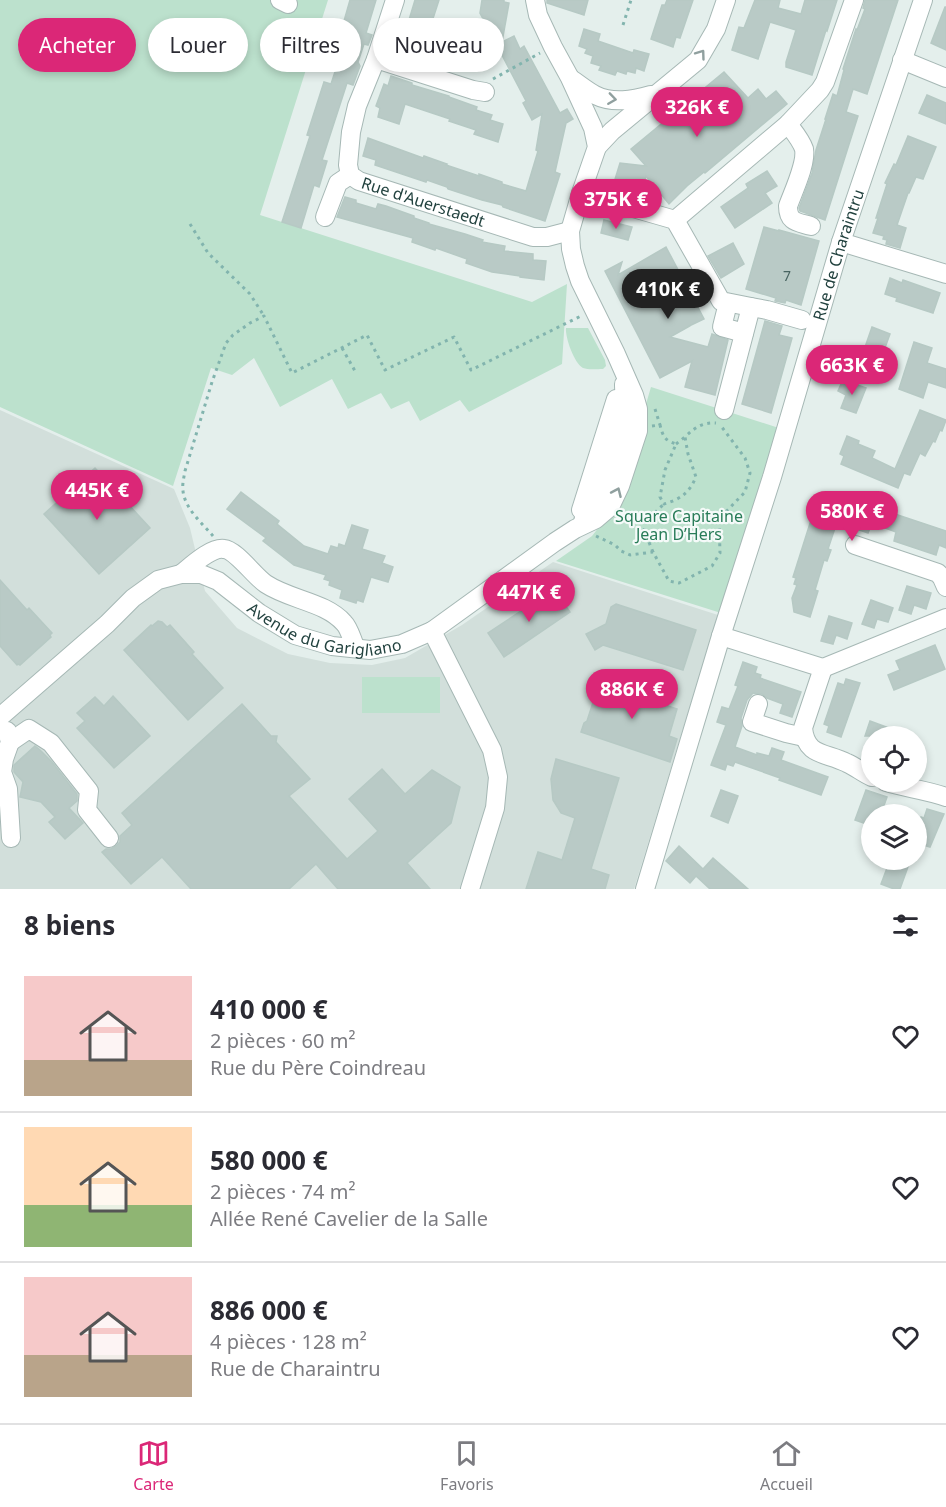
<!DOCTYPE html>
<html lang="fr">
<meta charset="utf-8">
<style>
:root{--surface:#fff;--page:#f7f7f7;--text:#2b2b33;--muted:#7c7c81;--line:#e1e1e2;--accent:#db2777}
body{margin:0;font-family:"Noto Sans",sans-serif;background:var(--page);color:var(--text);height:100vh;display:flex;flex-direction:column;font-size:22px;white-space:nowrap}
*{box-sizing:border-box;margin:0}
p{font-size:20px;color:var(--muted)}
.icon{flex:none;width:33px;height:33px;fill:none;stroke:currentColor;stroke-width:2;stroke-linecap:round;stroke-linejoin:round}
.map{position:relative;height:889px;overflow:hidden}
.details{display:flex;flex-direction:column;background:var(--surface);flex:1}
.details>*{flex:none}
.hud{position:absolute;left:18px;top:18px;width:600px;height:54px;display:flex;gap:12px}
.buttons{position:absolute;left:861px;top:726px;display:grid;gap:12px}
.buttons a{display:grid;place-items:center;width:66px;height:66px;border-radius:50%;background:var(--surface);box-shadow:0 3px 9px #0003;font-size:30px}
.price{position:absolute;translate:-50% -51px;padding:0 14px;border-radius:21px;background:var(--accent);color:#fff;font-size:20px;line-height:39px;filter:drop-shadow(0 2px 3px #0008)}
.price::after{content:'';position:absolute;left:50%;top:36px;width:18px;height:14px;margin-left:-9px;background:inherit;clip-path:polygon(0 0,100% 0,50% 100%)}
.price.current{background:#222;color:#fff}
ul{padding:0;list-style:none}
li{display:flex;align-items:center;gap:18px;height:150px;padding:0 24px}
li+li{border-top:2px solid var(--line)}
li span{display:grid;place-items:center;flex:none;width:168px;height:120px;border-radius:0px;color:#555}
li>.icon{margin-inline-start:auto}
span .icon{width:72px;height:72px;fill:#fffc;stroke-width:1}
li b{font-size:26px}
h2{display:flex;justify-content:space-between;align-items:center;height:72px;padding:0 24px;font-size:26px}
.chip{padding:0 21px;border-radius:27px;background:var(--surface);box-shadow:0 3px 9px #0003;font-size:21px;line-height:54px}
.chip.current{background:var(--accent);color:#fff}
.tab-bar{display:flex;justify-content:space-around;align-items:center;height:84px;border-top:2px solid var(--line);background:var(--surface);font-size:16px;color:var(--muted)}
.tab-bar a{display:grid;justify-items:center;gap:3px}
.tab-bar .current{color:var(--accent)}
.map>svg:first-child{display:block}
.built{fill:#d2dfdb}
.green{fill:#bce1cd}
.building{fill:#b9cac6;stroke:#b6c9c4;stroke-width:1.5}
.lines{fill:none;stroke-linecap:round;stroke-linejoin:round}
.minor-casing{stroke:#a6b8b5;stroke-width:20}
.path{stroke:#82b4ae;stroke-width:3;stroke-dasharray:3 4.5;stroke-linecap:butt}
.minor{stroke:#fff;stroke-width:18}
.oneway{stroke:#90a09f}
.labels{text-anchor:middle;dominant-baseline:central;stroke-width:4.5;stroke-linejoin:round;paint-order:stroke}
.number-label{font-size:14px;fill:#486461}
.street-label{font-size:16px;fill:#22423f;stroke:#f5faf9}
.park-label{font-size:16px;fill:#287c58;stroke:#f5faf9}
</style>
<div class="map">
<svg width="946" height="889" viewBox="0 0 946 889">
<rect width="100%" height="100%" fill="#e4efec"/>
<path class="built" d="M0 410 174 489 190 528 205 591 237 628 288 654 330 663 372 665 405 658 462 625 553 562 718 615 634 889H0Z"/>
<g class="green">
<path d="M0 0H328L260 215 532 302 567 284 562 364 469 412 460 400 420 421 409 401 391 409 381 393 348 409 332 379 280 407 254 358 232 375 211 368 173 486 0 407Z"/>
<path d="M566 328H588L605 360 606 366 603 369C597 369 588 370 583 368 574 363 565 337 566 328Z"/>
<path d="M651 387 782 429 721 613 556 561 592 536 610 513 622 486Z"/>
<rect x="362" y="677" width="78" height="36"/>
</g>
<g class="building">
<path d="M350 0H376L366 33 372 35 368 45 364 44 358 62 360 66 353 85 347 83 322 160 327 161 319 187 314 185 301 228 282 222 310 136 307 135 324 82 331 84 351 23 344 21Z"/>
<path d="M415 0H439L427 37 481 53 478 71 453 68 454 64 432 58V61L394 49 401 29 406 30Z"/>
<path d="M482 0H504V2L509 3 502 42 514 36 520 49 524 46 560 113 567 109 573 119 566 123 555 172 560 174 545 221 503 207 502 205 482 200 448 189 447 187 427 180 426 182 375 165 376 160 363 156 368 138 423 158 424 156 447 164 446 165 479 176V174L502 182V184L526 191 538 151 536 150 542 114 532 120 523 103 526 101 480 13Z"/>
<path d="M547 0H588L584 15 547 3Z"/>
<path d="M667 0H693L680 38 676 37 673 47 651 39 662 5H665Z"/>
<path d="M755 0H780L778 8 801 14 805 0H837L827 31 826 30 812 75 786 67V62L796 30 770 22 758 59 732 50 739 27 744 28Z"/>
<path d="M865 0H898L867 94 853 89 846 112 858 116 825 220 800 211 799 208 812 173 816 150 826 119H825L833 94 837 96 844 70 843 69 856 29 857 30 865 9 863 8Z"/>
<path d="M945 7H946V50L931 43Z"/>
<path d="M584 29 600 34 598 41 633 53 634 50 649 54 644 71 636 68 635 73 627 71 626 74 617 71 615 75 599 70 601 66 591 63 593 56 585 53 587 49 579 46Z"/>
<path d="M293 31 314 41 306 58 285 48Z"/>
<path d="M724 72 748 98 758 89 766 99 776 91 787 104 705 173 704 172 687 186 669 204 646 176 640 196 612 189 620 163 646 166 631 149Z"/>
<path d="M391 76 412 83V85L449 96V97L477 107 476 110 492 115 490 120 503 124 498 142 474 134 476 130 449 121 450 119 405 104 399 124 378 117 380 108 376 106 384 84 388 86Z"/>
<path d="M927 95 946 103V124L919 113Z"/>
<path d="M908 136 936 147 923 179 916 177 909 193H908L897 225 906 228 900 248 886 244 887 240 883 239 884 236 873 233 878 218H876L887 184 885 183 894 164 896 165Z"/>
<path d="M767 171 777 186 765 193 772 203 735 228 721 207 748 188 746 184Z"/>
<path d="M345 197 356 200V203L376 209 378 204 386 206 414 216V218L429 223V224L465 234 483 240 482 242 505 246 504 251 533 254V260L546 261 544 280 520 277V276L492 272 466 263 467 259 436 248 435 250 412 242 413 238 337 217Z"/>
<path d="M604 220 632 227 628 240 601 233Z"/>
<path d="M764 227 779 231V230L819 241 801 305 786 300 785 303 775 301 776 298 746 289Z"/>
<path d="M733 243 744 264 721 278 708 256Z"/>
<path d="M666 247 704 319 687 327H688L670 337 708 347 712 334 728 340 715 395 685 387 692 361 660 378 605 271 622 262 618 275Z"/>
<path d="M890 278 902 283 903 280 940 293 933 313 896 301 897 298 885 294Z"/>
<path d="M765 321 782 326 779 335 792 338 771 413 742 404Z"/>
<path d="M872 327 890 334 882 356 864 350Z"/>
<path d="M914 342 932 348 927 363 946 369V388L928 382 923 398 899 389Z"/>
<path d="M843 380 866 388 856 413 841 408 846 395 838 391Z"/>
<path d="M920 410 946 420 942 431 940 430 935 442 933 441 925 456 920 453 910 475 904 473 898 488 841 464 844 456 840 454 847 436 859 441 858 444 875 451 872 458 895 469Z"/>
<path d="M95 468 150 528 99 574 44 514Z"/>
<path d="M241 492 279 521 277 524 304 546 328 554 331 546 338 548 339 544 345 546 352 525 368 530 362 549 385 556 382 563 393 567 388 582 371 577 363 602 357 600 356 603 340 598 342 590 329 585 330 581 324 579 326 575 294 565 263 541 266 538 227 509Z"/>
<path d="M830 494 864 506 865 504 946 531V548L939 545 936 555 894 541 896 532 872 523 868 533 837 522 828 549 831 550 827 561 824 560 815 590 818 591 810 617 794 612 792 598 797 585 794 584 796 578 793 577 812 517 816 518 817 512 820 513 825 500Z"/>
<path d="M0 580 27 610 29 608 52 633 50 635 51 637 20 665 18 664 17 665 0 646Z"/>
<path d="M907 586 931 593 926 609 914 605 911 614 899 610Z"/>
<path d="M554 589 570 612 504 657 488 633Z"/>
<path d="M871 600 893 608 888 622 877 619 874 628 862 624Z"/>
<path d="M616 604 696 630 683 670 603 645 595 650 586 634 606 624 611 607Z"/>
<path d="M829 616 852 623 847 639 836 635 833 644 821 641Z"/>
<path d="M158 621 162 622 167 627 170 625 194 652 192 654 223 688 188 720 124 650 151 625 152 626Z"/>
<path d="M935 645 945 669 894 690 888 675 900 670 896 661Z"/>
<path d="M743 662 757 667 755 673 761 675 760 678 801 692 792 717 780 713 783 704 767 698 762 694 753 693 747 700 741 718 742 726 735 747 757 755V753L769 756 772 748 784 752 781 760 828 777 821 795 779 780 780 778 735 762 733 766 727 764 725 770 711 765 726 725 717 722 722 707 729 709 738 686 735 685Z"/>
<path d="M614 678 641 687 638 696 677 709 669 736 677 739 670 762 581 732 584 723 587 721 597 690Z"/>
<path d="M846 679 860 683 841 737 827 732 829 726 824 724 838 683 844 685Z"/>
<path d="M113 696 150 736 114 768 77 728 85 721 77 713 95 697 104 706Z"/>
<path d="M242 704 271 736H277L276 742 310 779 289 796 347 859 378 831 349 799 382 769 405 794 432 770 460 787 451 823 407 863 430 889H338L316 864 289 889H191L162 857 131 884 102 852 106 849H111L116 846 120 842V836L132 825 122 813Z"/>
<path d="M870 721 908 735V736H865Z"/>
<path d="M35 746 40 750 52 762 77 794V801L69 808 83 823 65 839 49 822 55 817 41 802 20 797 23 782 14 772V765Z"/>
<path d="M556 759 619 778 591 869 609 875 605 889H526L538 852 562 860 575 818 561 813 553 800 551 779Z"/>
<path d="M721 790 738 796 728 823 711 816Z"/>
<path d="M866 790 887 797 881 814H872V826L855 820Z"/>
<path d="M927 809 944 814 930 847 916 843V830L921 817 924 818Z"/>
<path d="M679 846 703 869 713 858 748 889H710L696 876 690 883 666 861Z"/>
<path d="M890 860H895L909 864 900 889H894L881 884Z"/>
</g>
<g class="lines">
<g class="minor-casing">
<g id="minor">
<path d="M280 0 288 4"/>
<path id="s1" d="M395 0 376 59 357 106 351 132 348 165 350 175 359 181 533 237H547L570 231"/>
<path d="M376 59 473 90 485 92"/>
<path d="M902 60 946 78"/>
<path d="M571 79C579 84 587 91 595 95 613 104 633 100 651 95"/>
<path d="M788 124C794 132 801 140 804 149 807 163 793 192 788 206 788 223 798 222 811 226"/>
<path d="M597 147 612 131 698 60 716 29 726 0"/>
<path d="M581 193 675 220 721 301 751 307 724 410"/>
<path d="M325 217 338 183 350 175"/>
<path d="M675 220 788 124 820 90 825 82 854 0"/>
<path d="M841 242 946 274"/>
<path d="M728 303 722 327 744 333"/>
<path d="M751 307 767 310 802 320"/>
<path d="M581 510 616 399"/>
<path d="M583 521C601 504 618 442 624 417 626 406 624 394 624 384"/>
<path d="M855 545 938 573 942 578 946 587"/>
<path d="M181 574C191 566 211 547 224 549 236 550 255 577 266 584 290 600 326 602 344 623 350 629 352 641 356 648"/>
<path d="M432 631 555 542 575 529 596 519 610 507 620 486 638 431V409L634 395 616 354 580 281 575 266 571 249 570 231 581 193 597 147 593 128 570 78 553 47 538 15 535 0"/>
<path d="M721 636 823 668 946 618"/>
<path d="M823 668 803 728C806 757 826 752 847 763 856 767 863 773 872 777"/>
<path d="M758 704 752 722 786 733 804 737"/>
<path id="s2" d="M0 717 107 624 133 598 158 580 181 574H201L218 581 259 613 295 635 332 646 370 650 402 644 432 631 492 750 498 777 495 808 470 889"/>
<path d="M7 731 10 742 4 759 2 772 8 789 11 838"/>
<path d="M10 742 29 729 51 743 89 791 87 810 109 838"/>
<path d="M886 782C906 788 926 790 946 797"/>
<path id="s3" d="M645 889 721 636 772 477 841 242 923 0"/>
</g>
</g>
<g class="path">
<path d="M623 25 631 0"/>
<path d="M493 79 540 53"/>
<path d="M190 224 208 253 250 294 264 316"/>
<path d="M342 348 355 371"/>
<path d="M655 409 660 425"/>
<path d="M652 426 660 425C663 436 664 440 676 444L665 470 660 497 664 504C681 499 689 493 696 477L688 454 685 437C694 428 703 422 716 423"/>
<path d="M676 444 685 437"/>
<path d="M213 536C202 523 185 509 183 491 182 484 184 477 185 471L212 382 226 343 233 335 250 323 264 316 292 373 367 335 385 370 454 337 471 370 581 316"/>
<path d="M596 536 615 545 621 551 630 555 653 552 669 581 679 583 712 566 720 553 719 519 745 492 750 473 745 458 721 426"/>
<path d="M653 552 644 530 647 520 664 504"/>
</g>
<use href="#minor" class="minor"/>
</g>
<defs><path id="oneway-chevron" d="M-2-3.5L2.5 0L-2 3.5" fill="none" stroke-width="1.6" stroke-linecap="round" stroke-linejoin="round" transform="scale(1.5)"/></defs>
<g class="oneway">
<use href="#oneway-chevron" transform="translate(701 54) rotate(-54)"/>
<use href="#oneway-chevron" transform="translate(612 99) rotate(8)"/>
<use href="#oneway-chevron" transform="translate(617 492) rotate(-66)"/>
</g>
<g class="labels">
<g class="number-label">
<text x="787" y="275">7</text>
</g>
<g class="street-label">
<text stroke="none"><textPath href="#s1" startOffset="261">Rue d'Auerstaedt</textPath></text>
<text stroke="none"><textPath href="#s3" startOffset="663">Rue de Charaintru</textPath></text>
<text stroke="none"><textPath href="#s2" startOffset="393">Avenue du Garigliano</textPath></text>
</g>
<g class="park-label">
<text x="679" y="516">Square Capitaine<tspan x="679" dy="18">Jean D’Hers</tspan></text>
</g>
</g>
</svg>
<div class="buttons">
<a><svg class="icon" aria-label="locate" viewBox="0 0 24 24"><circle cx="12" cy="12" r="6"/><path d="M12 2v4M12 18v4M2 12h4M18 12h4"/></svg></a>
<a><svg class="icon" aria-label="layers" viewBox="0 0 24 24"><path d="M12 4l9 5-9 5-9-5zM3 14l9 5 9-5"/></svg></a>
</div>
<b class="price" style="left:697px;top:138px">326K €</b>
<b class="price" style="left:616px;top:230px">375K €</b>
<b class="price current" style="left:668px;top:320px">410K €</b>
<b class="price" style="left:852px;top:396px">663K €</b>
<b class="price" style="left:97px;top:521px">445K €</b>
<b class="price" style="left:852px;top:542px">580K €</b>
<b class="price" style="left:529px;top:623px">447K €</b>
<b class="price" style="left:632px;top:720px">886K €</b>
<div class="hud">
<a class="chip current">Acheter</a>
<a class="chip">Louer</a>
<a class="chip">Filtres</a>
<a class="chip">Nouveau</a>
</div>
</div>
<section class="details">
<h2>8 biens<svg class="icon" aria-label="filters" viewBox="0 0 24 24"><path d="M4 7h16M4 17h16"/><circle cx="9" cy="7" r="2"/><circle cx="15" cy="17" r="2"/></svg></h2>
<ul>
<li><span style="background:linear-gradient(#f6c9c9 70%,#b9a48a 0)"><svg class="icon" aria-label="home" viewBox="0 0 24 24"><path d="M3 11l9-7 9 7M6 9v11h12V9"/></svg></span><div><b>410 000 €</b><p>2 pièces · 60 m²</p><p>Rue du Père Coindreau</p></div><svg class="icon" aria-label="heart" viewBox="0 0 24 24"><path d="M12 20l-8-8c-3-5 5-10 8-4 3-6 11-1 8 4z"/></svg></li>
<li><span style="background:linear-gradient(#ffd9b3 65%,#8fb573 0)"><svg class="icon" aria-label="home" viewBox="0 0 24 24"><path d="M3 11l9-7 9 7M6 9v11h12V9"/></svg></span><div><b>580 000 €</b><p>2 pièces · 74 m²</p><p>Allée René Cavelier de la Salle</p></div><svg class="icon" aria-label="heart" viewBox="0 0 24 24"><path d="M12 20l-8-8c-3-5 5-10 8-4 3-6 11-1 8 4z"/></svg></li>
<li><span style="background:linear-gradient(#f6c9c9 65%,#b9a48a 0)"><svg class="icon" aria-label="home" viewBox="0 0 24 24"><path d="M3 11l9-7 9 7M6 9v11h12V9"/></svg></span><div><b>886 000 €</b><p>4 pièces · 128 m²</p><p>Rue de Charaintru</p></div><svg class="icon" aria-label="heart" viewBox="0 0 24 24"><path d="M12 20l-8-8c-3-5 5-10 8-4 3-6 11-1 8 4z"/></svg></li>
</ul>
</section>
<nav class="tab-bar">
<a class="current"><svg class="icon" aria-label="map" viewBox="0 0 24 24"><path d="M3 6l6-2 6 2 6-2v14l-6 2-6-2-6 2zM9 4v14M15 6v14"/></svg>Carte</a>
<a><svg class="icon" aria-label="saved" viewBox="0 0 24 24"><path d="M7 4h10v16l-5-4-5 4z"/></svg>Favoris</a>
<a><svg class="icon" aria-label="home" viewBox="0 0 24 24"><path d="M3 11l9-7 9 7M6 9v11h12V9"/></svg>Accueil</a>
</nav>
